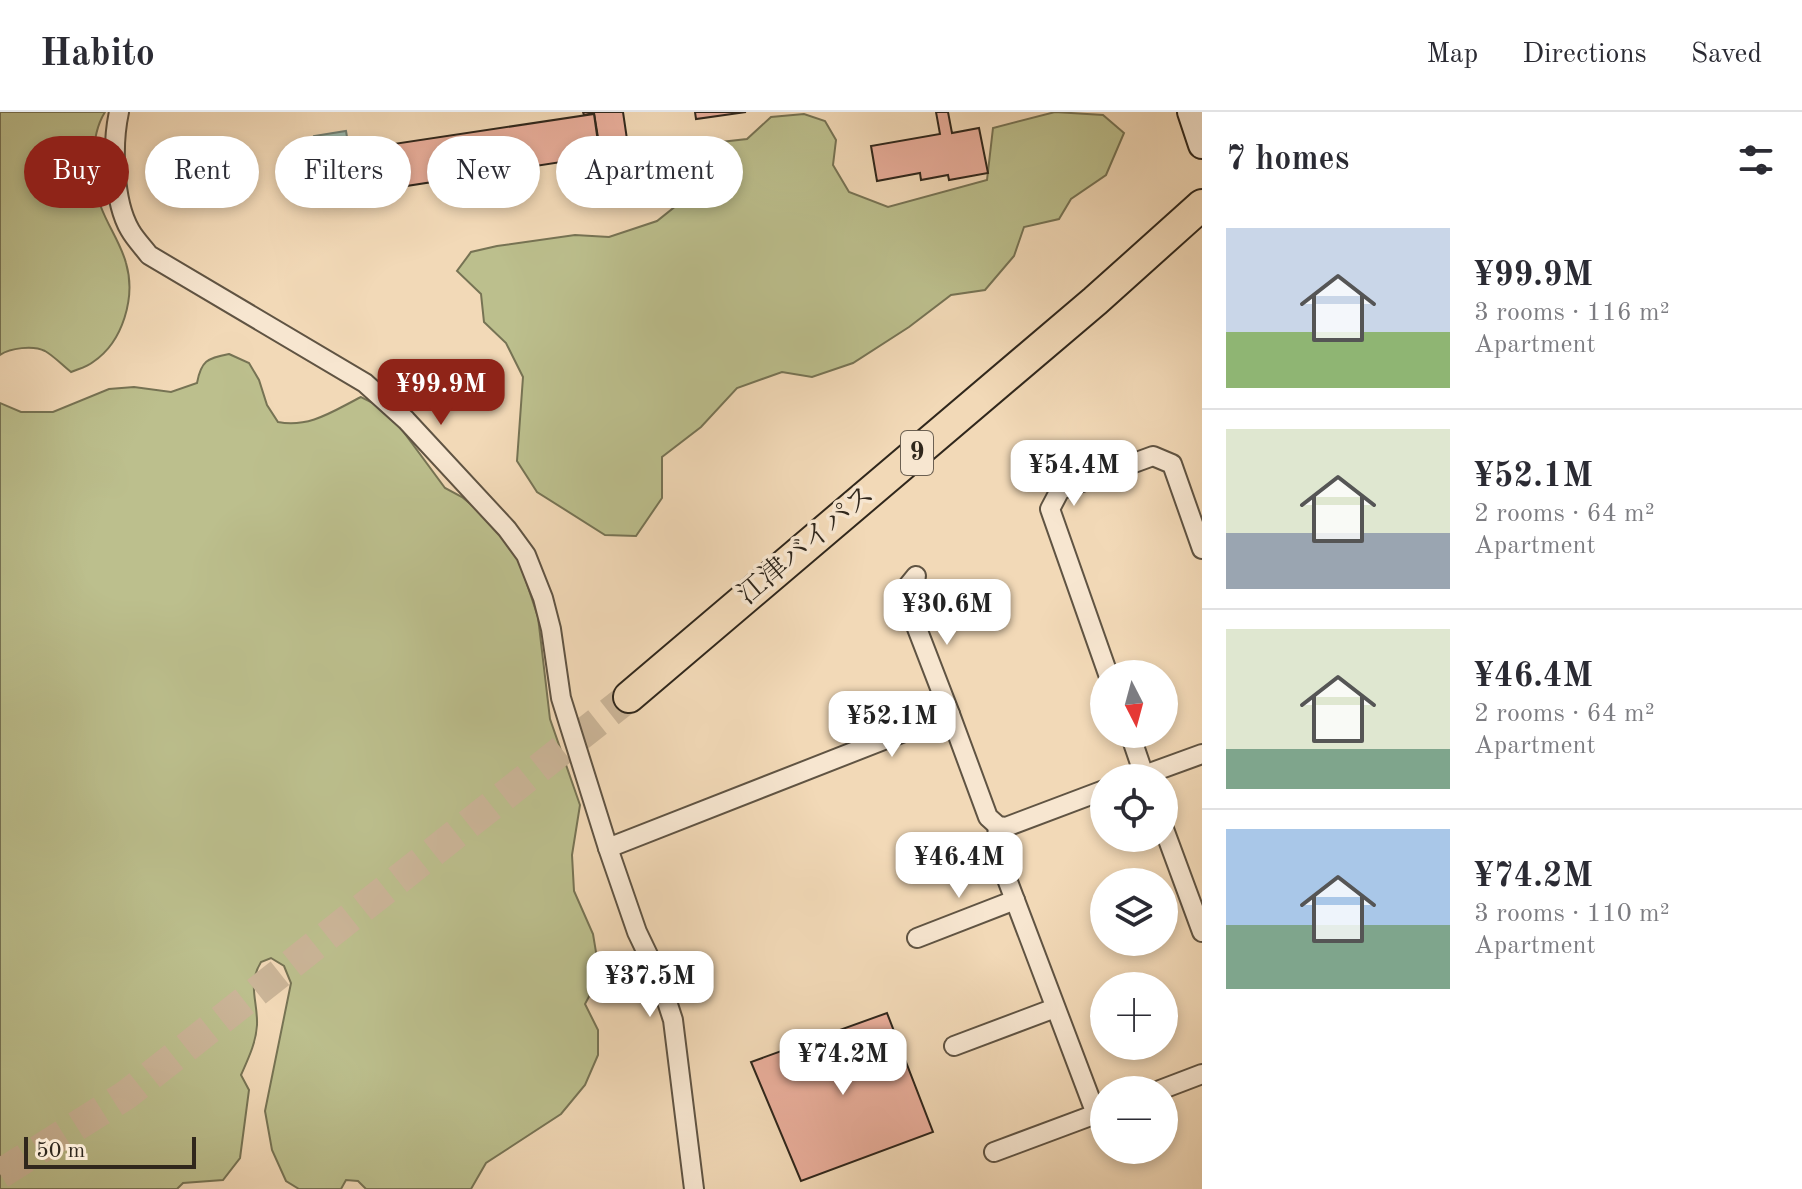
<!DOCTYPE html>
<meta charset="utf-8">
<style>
:root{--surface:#fff;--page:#f2f2f3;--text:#2b2b33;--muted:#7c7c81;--line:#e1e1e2;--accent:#8f2418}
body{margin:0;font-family:"Old Standard TT","Noto Serif JP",serif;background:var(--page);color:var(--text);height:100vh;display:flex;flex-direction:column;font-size:30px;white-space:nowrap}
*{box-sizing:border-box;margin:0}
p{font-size:26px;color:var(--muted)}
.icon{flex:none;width:44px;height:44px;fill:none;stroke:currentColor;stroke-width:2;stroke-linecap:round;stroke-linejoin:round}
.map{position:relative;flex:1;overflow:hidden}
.drawer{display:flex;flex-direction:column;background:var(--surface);width:600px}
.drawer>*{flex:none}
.top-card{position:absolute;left:24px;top:24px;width:760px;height:72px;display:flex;gap:16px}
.needle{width:52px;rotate:174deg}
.buttons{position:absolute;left:1090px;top:548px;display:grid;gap:16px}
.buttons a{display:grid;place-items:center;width:88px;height:88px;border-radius:50%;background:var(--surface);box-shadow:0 4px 12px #0003;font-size:40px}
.scale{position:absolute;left:24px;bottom:20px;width:172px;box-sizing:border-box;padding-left:8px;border:4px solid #30271c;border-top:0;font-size:22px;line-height:28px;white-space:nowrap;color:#30271c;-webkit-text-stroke:6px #f7e6d0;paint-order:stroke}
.price{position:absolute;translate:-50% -68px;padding:0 18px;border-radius:16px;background:#fff;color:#222;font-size:26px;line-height:52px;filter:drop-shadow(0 2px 4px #0008)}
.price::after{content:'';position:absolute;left:50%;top:48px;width:24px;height:18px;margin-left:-12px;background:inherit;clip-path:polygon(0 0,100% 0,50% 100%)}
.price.selected{background:var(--accent);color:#fff}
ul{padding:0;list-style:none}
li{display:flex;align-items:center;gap:24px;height:200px;padding:0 24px}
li+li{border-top:2px solid var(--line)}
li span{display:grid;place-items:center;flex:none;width:224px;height:160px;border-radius:0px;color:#555}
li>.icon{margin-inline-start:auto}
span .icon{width:96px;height:96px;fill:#fffc;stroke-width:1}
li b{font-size:34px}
h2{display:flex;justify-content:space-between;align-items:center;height:96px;padding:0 24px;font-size:34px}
.pill{padding:0 28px;border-radius:36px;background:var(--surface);box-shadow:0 4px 12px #0003;font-size:28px;line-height:72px}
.pill.selected{background:var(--accent);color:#fff}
header{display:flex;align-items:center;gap:48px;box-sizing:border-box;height:112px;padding:0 40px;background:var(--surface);border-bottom:2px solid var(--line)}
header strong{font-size:38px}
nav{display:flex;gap:44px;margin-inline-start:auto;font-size:28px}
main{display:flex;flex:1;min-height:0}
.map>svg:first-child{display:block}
.green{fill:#bcbf8d;stroke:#767354;stroke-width:2}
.water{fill:#9bbaaf;stroke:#707f74;stroke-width:2}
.building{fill:#e8ad9a;stroke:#30271c;stroke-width:2}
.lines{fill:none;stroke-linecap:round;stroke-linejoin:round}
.trunk-tunnel{stroke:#cbb598;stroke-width:30;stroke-dasharray:30 15;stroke-linecap:butt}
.minor-casing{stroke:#605443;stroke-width:22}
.secondary-casing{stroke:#30271c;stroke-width:30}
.trunk-casing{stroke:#30271c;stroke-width:34}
.minor{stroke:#f7e6d0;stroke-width:18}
.secondary{stroke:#f7e6d0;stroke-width:26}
.trunk{stroke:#f2d9b7;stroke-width:30}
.labels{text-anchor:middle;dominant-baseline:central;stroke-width:7;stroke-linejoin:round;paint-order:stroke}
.shield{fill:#f7e6d0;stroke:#6c6052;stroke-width:2}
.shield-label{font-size:26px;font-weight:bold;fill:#30271c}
.street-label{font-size:28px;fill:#30271c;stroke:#f7e6d0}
</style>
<header>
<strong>Habito</strong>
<nav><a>Map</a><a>Directions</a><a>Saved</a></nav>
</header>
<main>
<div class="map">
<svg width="1202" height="1077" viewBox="0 0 1202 1077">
<rect width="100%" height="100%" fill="#f2d9b7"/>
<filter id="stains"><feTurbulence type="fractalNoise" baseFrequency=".0025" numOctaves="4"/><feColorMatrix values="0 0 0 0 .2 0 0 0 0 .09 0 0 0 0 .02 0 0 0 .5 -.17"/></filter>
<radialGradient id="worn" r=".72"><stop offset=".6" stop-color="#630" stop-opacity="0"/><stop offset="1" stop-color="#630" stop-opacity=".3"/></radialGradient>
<g class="green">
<path d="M0 0H105C90 24 90 69 101 95 108 114 121 132 126 151 136 185 123 230 93 250 87 255 78 257 71 260 63 254 54 244 45 239 33 233 10 236 0 243Z"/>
<path d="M1055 0 1103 3 1124 21 1106 63 1071 87 1059 107 1024 115 1014 144 985 178 951 183 909 215 853 251 812 265 782 260 737 276 701 315 662 345V386L636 424 605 423 537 380 517 349 523 265 506 231 484 210 481 182 457 159 471 140 497 134 575 123 609 125 657 109 677 93 671 61 677 41 694 33 747 27 771 5 804 2 825 9 836 28 833 53 849 80 888 95 987 68 993 16Z"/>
<path d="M229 242 249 251 259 268 267 293 278 310C310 316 333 299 361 285L379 294 394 307 445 376 462 385 495 412 518 445 538 505 550 607 580 693 572 743 574 779 593 822 600 864 585 892 598 918V943L585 973 561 1002 486 1051 471 1077H366L358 1069 346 1068 341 1077H299L286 1069 272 1038 265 999 291 871 284 854 271 846 261 850C247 873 258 889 257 913 256 931 248 947 241 963L249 978 240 1046 223 1068 183 1071 177 1077H0V291L21 300H53L109 277 134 275 171 280 197 271C201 249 207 246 229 242Z"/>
</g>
<path class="water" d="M346 19 350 43 317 48 314 24Z"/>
<g class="building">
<path d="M583 0H623L628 34 600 38 594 1 584 3Z"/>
<path d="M695 0H746L696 7Z"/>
<path d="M936 0H948L952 21 979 16 988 61 949 68 948 63 921 68 920 61 877 69 871 34 940 22Z"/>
<path d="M594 2 600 44 374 79 367 36Z"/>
<path d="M633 40 634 48 644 46 650 86 617 91 616 86 603 88 598 55 603 54 602 44Z"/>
<path d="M887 901 933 1020 801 1069 751 950Z"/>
</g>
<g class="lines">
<path class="trunk-tunnel" d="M0 1062 126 983 629 585"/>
<g class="minor-casing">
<g id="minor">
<path d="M119 0C112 32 113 89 130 118 135 127 143 135 149 143L365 271 406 308 507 417 526 443 543 486 551 517 561 586 608 736 637 820 660 868 673 908 694 1077"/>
<path d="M916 464 903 480 950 602"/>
<path d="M1108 562 1050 397 1060 378 1153 344 1172 352 1202 437"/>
<path d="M1130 622 1145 666"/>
<path d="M1136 666 1202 642"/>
<path d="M998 714 996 738 1096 1002"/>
<path d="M1164 717 1202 820"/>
<path d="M608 736 950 602 988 705 998 714 1006 715 1104 678"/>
<path d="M917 826 1015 788"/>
<path d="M954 934 1055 896"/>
<path d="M1160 978 1202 962"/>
<path d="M994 1040 1104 999"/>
</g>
</g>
<g class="secondary-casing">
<path id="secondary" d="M1191 0 1202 33"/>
</g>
<g class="trunk-casing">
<path id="trunk" d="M629 585 1095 189 1202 93"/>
</g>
<use href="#minor" class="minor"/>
<use href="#secondary" class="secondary"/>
<use href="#trunk" class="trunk"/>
</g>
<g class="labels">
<rect class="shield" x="901" y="319" width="32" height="44" rx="6"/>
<g class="shield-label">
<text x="917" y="341">9</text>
</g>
<g class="street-label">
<text transform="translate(807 434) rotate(-40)">江津バイパス</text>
</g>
</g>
<rect width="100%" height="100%" filter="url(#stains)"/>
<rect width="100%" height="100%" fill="url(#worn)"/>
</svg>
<div class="buttons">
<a><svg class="needle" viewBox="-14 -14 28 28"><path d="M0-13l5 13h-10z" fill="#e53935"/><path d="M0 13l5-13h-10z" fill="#7c7c81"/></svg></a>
<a><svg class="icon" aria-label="locate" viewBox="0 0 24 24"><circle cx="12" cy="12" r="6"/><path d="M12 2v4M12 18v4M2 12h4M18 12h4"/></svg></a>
<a><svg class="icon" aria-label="layers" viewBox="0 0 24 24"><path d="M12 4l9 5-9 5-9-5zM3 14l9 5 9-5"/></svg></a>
<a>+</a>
<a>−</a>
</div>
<div class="scale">50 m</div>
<b class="price selected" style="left:441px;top:315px">¥99.9M</b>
<b class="price" style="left:1074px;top:396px">¥54.4M</b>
<b class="price" style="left:947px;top:535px">¥30.6M</b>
<b class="price" style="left:892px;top:647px">¥52.1M</b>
<b class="price" style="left:959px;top:788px">¥46.4M</b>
<b class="price" style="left:650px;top:907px">¥37.5M</b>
<b class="price" style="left:843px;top:985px">¥74.2M</b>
<div class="top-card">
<a class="pill selected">Buy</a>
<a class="pill">Rent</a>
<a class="pill">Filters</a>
<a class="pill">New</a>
<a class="pill">Apartment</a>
</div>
</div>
<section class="drawer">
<h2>7 homes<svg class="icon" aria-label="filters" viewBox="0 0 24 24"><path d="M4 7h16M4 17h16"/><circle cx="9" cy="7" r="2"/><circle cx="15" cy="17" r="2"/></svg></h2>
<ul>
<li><span style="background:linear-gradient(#c9d6e8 65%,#8fb573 0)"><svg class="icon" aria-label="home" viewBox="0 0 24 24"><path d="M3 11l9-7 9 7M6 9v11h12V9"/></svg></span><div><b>¥99.9M</b><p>3 rooms · 116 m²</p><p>Apartment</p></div></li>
<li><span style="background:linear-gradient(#dfe7d0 65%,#9aa5b1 0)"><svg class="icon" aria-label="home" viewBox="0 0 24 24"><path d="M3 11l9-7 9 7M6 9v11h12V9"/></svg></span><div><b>¥52.1M</b><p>2 rooms · 64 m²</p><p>Apartment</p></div></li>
<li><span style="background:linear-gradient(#dfe7d0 75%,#7fa58c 0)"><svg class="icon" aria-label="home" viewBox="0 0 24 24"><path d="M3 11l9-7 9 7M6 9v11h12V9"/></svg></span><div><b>¥46.4M</b><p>2 rooms · 64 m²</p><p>Apartment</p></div></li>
<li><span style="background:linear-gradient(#a9c7e8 60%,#7fa58c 0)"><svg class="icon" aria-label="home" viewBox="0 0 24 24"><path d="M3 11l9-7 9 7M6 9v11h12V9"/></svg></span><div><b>¥74.2M</b><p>3 rooms · 110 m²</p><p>Apartment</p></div></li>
</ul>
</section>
</main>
